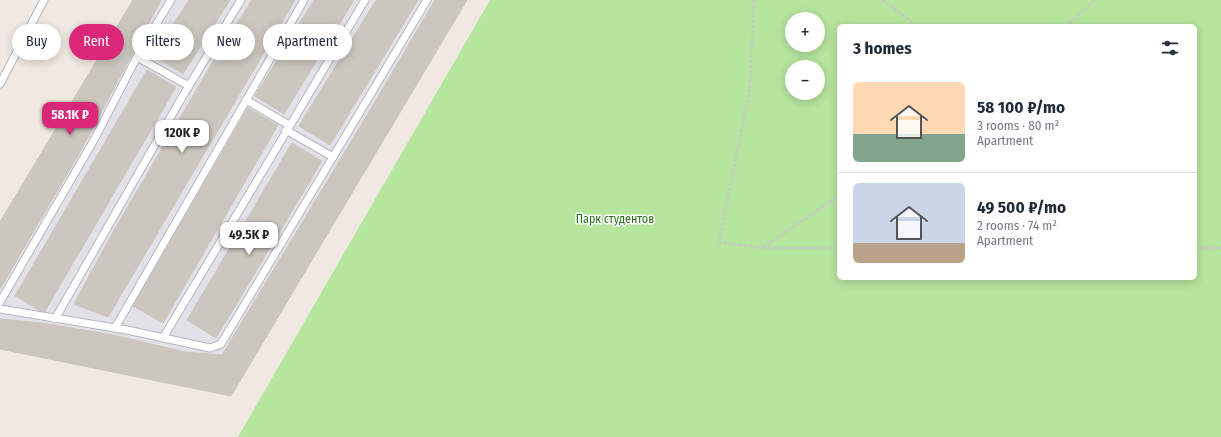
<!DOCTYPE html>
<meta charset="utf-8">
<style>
:root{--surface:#fff;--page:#f2f2f3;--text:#1f2937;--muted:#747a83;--line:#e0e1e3;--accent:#db2777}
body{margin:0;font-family:"Fira Sans Condensed",sans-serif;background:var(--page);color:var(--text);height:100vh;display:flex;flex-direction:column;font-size:15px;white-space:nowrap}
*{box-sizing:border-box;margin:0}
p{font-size:13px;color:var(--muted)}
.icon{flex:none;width:22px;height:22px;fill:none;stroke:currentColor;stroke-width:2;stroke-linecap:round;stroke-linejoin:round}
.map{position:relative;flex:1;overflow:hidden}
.details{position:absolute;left:837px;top:24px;width:360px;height:256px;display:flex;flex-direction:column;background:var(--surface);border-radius:6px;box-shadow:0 2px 10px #0003}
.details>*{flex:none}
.guide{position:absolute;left:12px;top:24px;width:380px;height:36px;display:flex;gap:8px}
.buttons{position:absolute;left:785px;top:12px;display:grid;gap:8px}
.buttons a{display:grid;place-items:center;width:40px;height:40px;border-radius:50%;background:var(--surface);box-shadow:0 2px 10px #0003;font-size:20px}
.price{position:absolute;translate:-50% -34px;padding:0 9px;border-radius:8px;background:#fff;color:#222;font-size:13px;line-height:26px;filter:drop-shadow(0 1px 2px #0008)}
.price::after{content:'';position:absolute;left:50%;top:24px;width:12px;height:9px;margin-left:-6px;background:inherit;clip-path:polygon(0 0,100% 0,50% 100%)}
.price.on{background:var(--accent);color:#fff}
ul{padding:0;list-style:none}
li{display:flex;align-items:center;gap:12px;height:100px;padding:0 16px}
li+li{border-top:1px solid var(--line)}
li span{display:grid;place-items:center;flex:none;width:112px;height:80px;border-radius:6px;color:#555}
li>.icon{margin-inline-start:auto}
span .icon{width:48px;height:48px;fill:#fffc;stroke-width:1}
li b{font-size:17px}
h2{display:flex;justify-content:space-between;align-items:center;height:48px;padding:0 16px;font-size:17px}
.chip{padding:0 14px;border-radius:18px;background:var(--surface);box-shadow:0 2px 10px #0003;font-size:14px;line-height:36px}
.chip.on{background:var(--accent);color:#fff}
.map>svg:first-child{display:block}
.industrial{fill:#e3e1e8}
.green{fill:#b6e59e;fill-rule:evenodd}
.building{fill:#cbc7bf;stroke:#cbc5ba}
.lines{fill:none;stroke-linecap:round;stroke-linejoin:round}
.service-casing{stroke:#b4b7c1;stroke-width:9}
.path{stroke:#c9c9c9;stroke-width:2.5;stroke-dasharray:3 2;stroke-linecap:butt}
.service{stroke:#fff;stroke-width:7}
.labels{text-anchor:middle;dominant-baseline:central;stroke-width:3;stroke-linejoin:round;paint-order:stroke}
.park-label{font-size:12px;fill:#2c6e1b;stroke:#fff}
</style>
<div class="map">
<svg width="1221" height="437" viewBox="0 0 1221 437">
<rect width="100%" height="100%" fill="#efe9e1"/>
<path class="industrial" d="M133 0H467L231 396 0 349V222Z"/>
<path class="green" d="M490 0H1221V437H238ZM792 19H818V45H792ZM839 26H1195V278H839ZM792 67H818V93H792Z"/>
<g class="building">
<path d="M133 0H161L80 152 0 289V222Z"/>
<path d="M189 0H230L183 74 153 55Z"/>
<path d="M252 0H295L108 317 74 304 113 232 221 48Z"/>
<path d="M314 0H354L284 114 255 96Z"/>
<path d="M376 0H418L330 145 299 126Z"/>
<path d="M435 0H467L231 396 0 349V319L42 323 113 335 185 352 222 355 372 107Z"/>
<path d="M147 70 176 87 44 313 15 296Z"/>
<path d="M248 108 278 125 163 323 133 306Z"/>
<path d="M292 143 322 161 216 338 187 320Z"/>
</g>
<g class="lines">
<g class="service-casing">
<g id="service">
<path d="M137 57 189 86"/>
<path d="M0 84 44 0"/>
<path d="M246 100 289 125"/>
<path d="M286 130 333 157"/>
<path d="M0 302 94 140 139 53 171 0"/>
<path d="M0 309 127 330 210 348 221 344 427 0"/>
<path d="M55 319 181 99 241 0"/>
<path d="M115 328 304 0"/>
<path d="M163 338 365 0"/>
</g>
</g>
<g class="path">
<path d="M754 0 750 87 719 242 762 248H839"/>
<path d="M882 0 918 26"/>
<path d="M1066 26 1095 0"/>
<path d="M763 247 839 196"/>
<path d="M1195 248H1221"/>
</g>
<use href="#service" class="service"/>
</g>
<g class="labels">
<g class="park-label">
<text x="615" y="219">Парк студентов</text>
</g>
</g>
</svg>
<div class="buttons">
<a>+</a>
<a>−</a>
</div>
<b class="price on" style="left:70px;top:136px">58.1K ₽</b>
<b class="price" style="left:182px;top:154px">120K ₽</b>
<b class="price" style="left:249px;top:256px">49.5K ₽</b>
<div class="guide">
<a class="chip">Buy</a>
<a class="chip on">Rent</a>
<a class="chip">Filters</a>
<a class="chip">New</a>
<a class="chip">Apartment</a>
</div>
<section class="details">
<h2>3 homes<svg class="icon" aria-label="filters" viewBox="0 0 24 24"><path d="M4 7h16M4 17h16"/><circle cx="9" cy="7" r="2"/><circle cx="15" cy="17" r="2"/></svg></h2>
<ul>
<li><span style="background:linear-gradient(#ffd9b3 65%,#7fa58c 0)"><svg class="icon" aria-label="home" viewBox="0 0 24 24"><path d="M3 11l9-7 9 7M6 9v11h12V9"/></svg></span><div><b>58 100 ₽/mo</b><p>3 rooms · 80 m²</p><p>Apartment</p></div></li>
<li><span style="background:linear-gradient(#c9d6e8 75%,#b9a48a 0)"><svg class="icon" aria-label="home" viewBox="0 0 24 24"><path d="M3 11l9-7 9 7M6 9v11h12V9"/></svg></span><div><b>49 500 ₽/mo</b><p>2 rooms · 74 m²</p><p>Apartment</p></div></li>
</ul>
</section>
</div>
